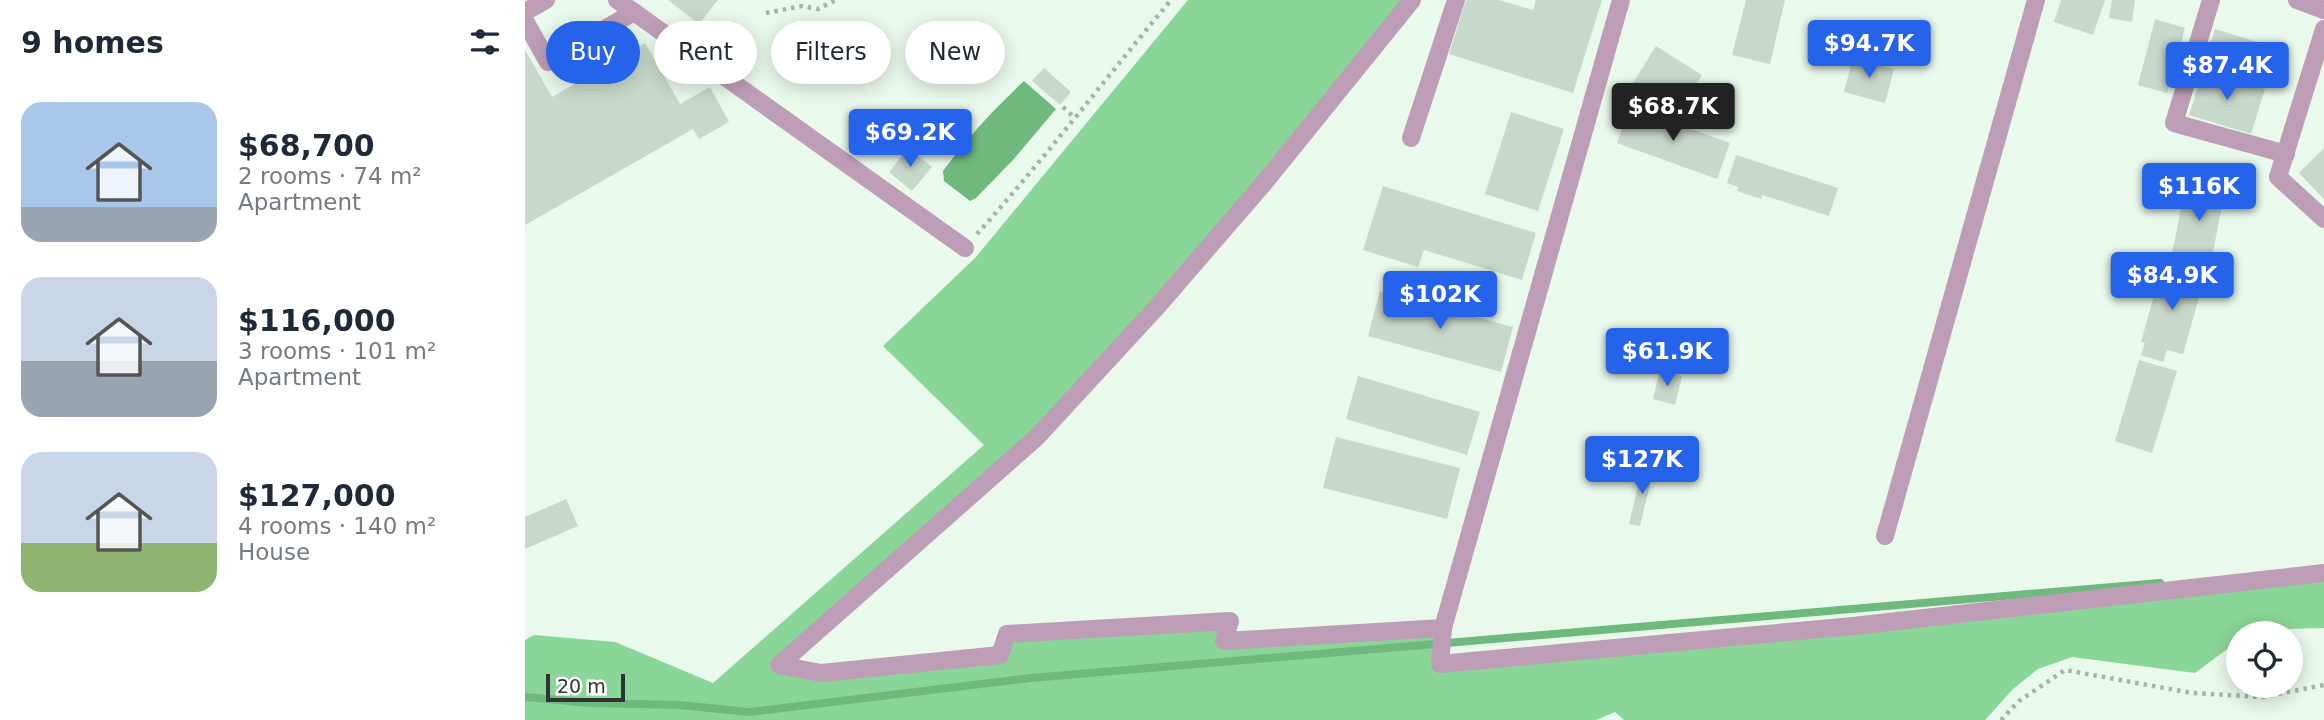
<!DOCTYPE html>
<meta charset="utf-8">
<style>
:root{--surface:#fff;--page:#f6f6f7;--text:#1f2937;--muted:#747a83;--accent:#2563eb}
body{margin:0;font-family:"DejaVu Sans",sans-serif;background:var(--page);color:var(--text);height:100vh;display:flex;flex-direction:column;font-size:26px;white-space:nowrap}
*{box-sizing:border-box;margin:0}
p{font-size:23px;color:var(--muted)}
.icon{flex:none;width:38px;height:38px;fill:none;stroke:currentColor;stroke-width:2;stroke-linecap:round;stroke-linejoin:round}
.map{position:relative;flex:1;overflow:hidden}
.drawer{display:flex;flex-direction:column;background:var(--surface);width:525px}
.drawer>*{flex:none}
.hud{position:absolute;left:21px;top:21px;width:665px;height:63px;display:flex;gap:14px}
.fabs{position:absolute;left:1701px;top:621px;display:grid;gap:14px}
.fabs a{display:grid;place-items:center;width:77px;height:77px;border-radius:50%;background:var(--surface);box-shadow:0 4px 18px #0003;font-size:35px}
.scale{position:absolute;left:21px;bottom:18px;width:79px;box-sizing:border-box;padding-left:7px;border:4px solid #2e342f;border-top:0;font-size:19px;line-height:24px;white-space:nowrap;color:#2e342f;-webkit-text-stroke:5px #fff;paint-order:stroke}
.price{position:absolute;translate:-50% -60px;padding:0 16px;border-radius:7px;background:var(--accent);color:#fff;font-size:23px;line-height:46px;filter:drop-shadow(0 2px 4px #0008)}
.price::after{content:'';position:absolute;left:50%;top:42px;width:21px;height:16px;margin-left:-10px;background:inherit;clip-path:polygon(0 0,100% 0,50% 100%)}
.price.current{background:#222;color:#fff}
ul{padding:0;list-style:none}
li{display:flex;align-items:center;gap:21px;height:175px;padding:0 21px}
li span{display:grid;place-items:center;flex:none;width:196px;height:140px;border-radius:21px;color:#555}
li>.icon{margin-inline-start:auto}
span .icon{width:84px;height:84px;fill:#fffc;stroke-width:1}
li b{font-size:30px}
h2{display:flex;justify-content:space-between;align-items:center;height:84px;padding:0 21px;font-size:30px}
.chip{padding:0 24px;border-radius:32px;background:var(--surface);box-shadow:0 4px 18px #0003;font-size:24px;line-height:63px}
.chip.current{background:var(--accent);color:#fff}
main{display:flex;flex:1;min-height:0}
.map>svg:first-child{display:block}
.forest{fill:#8ad598}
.water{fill:#70b97e}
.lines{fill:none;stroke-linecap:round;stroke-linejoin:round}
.stream{stroke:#70b97e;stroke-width:8}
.building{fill:#c8d8ca}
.path{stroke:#a6b3a8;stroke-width:4.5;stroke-dasharray:3.5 5;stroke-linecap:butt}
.minor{stroke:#be9eb7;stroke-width:18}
</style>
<main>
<section class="drawer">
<h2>9 homes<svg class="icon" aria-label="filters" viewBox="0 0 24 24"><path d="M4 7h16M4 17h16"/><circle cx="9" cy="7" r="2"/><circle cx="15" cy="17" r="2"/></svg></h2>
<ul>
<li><span style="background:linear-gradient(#a9c7e8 75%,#9aa5b1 0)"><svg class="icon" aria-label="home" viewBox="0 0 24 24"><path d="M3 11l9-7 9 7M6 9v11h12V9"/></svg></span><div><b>$68,700</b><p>2 rooms · 74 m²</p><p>Apartment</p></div></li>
<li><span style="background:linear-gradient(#c9d6e8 60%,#9aa5b1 0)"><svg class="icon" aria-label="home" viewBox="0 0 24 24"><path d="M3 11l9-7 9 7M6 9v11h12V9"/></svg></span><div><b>$116,000</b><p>3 rooms · 101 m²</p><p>Apartment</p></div></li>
<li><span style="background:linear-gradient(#c9d6e8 65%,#8fb573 0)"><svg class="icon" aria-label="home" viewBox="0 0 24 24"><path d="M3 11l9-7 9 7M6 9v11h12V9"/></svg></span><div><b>$127,000</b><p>4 rooms · 140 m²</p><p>House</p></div></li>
</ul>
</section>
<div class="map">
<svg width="1799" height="720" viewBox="0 0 1799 720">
<rect width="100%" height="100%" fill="#e9f9eb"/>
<path class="forest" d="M663 0H887L512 437 255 664 296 673 475 655 482 634 705 621 699 640 918 628 915 663 1799 573V628L1728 630 1723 633 1713 634V641L1670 673 1547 657 1513 669 1488 689 1460 720H1099L1090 712 1071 720H0V640L9 635 90 642 188 683 459 445 358 346 451 257Z"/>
<path class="water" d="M499 81 531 109 488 160 451 198 445 201 419 181 418 171C442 138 469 109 499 81Z"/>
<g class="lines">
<path class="stream" d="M0 697 66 703 154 705 225 712 506 678 1635 583"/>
</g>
<g class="building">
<path d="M143 0H193L174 24Z"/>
<path d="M941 0H974L1008 10 1011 0H1077L1048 93 924 54Z"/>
<path d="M1221 0H1260L1245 64 1207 55Z"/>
<path d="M1536 0H1580L1568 35 1529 22Z"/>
<path d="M1587 0H1610L1607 22 1584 18Z"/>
<path d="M1630 19 1660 28 1642 93 1613 85Z"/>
<path d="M1690 29 1755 49 1745 80 1680 60Z"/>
<path d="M120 43 155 104 185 87 204 122 174 139 168 129 0 225V50L27 97Z"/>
<path d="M1131 46 1177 75 1154 112 1108 83Z"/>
<path d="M1328 58 1369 69 1360 103 1319 92Z"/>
<path d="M519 68 546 92 535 105 507 81Z"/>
<path d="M1678 70 1740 89 1726 134 1664 115Z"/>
<path d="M1105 107 1205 143 1192 179 1092 143Z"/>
<path d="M986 112 1039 129 1013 211 960 194Z"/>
<path d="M383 148 407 167 387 191 364 172Z"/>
<path d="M1799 148V199L1774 173Z"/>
<path d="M1211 155 1313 188 1304 216 1237 195 1236 199 1212 191 1213 187 1202 183Z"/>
<path d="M1662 178 1701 186 1685 267 1646 259Z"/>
<path d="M858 186 1011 233 997 280 899 250 893 267 838 250Z"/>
<path d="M1638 263 1680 276 1658 354 1642 350 1638 362 1616 355 1620 343 1616 342Z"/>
<path d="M855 291 988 327 976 372 843 336Z"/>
<path d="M1614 360 1652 371 1627 453 1590 441Z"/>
<path d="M1135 370 1157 376 1150 405 1128 399Z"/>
<path d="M833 376 955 412 942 455 821 419Z"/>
<path d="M811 437 935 468 922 519 798 488Z"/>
<path d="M1118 465 1129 468 1115 526 1104 524Z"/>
<path d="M41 499 53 526 0 549V517Z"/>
</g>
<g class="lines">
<g class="path">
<path d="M241 13 277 6 293 9 311 0"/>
<path d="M538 107 550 118"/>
<path d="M452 234C520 158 581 78 646 0"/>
<path d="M1476 720 1494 701 1540 670 1667 693 1738 697 1799 685"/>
</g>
<g class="minor">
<path d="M92 0 440 248"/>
<path d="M887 0 739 183 631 308 512 437 254 665 296 673 475 655 482 634 705 621 699 641 918 628 915 664 1328 626 1799 573"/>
<path d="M1686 0 1649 123 1761 154"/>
<path d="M1772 0 1799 10"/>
<path d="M0 12 21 0"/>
<path d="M0 21 23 62 109 12"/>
<path d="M1799 29 1753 177 1799 219"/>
<path d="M886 138 931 0"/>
<path d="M1360 536 1511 0"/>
<path d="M918 628 1096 0"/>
</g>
</g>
</svg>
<div class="fabs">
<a><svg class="icon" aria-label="locate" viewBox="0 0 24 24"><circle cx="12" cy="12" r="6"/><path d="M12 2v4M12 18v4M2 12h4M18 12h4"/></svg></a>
</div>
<div class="scale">20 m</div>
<b class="price" style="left:1344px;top:80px">$94.7K</b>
<b class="price" style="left:1702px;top:102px">$87.4K</b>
<b class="price current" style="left:1148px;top:143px">$68.7K</b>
<b class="price" style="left:385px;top:169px">$69.2K</b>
<b class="price" style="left:1674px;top:223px">$116K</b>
<b class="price" style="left:1647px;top:312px">$84.9K</b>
<b class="price" style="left:915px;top:331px">$102K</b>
<b class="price" style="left:1142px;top:388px">$61.9K</b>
<b class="price" style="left:1117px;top:496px">$127K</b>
<div class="hud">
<a class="chip current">Buy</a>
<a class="chip">Rent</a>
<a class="chip">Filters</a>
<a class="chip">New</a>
</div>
</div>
</main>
